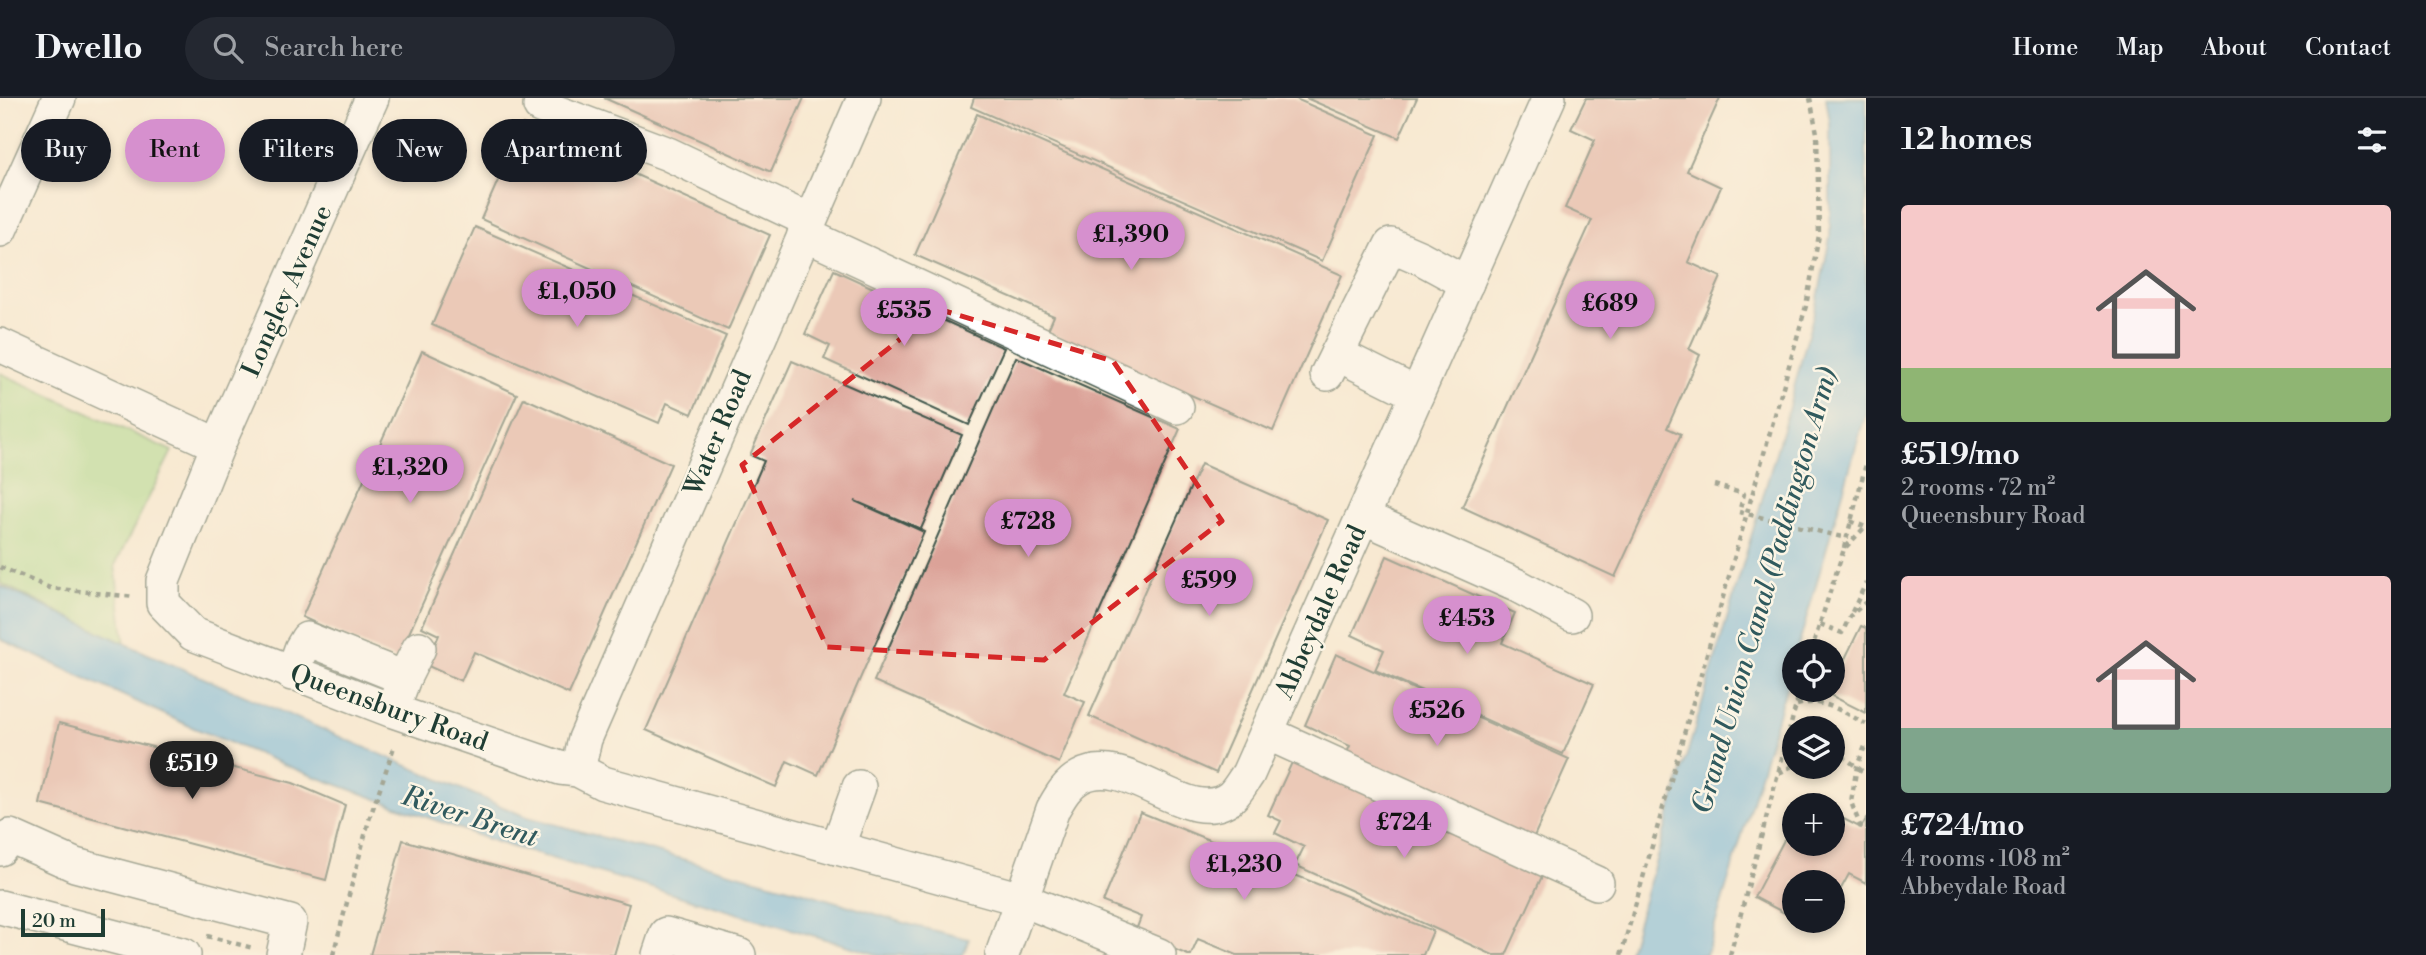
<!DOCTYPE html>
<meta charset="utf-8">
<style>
:root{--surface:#171b24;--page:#242831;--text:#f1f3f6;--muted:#9ea1a6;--line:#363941;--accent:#d690ce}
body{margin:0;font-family:"Libre Bodoni",serif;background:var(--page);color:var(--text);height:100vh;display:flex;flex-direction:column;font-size:26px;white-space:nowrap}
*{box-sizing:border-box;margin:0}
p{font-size:23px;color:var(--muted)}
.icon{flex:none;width:38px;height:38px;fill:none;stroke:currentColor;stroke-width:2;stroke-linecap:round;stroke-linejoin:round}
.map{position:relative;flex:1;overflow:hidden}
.details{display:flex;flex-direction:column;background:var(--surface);width:560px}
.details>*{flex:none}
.top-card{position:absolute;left:21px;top:21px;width:665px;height:63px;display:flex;gap:14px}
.controls{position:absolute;left:1782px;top:541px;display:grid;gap:14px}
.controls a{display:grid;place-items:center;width:63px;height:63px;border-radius:50%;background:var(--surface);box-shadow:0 4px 10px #0003;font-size:35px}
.scale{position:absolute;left:21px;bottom:18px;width:84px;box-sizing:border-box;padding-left:7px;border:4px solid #1f3d34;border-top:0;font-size:19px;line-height:24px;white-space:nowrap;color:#1f3d34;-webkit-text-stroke:5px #fcf5e5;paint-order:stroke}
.price{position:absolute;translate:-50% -60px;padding:0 16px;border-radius:24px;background:var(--accent);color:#111;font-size:23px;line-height:46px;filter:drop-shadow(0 2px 4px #0008)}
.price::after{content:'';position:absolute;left:50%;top:42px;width:21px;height:16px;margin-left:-10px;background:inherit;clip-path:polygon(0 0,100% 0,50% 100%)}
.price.on{background:#222;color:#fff}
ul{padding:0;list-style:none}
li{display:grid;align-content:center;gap:14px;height:371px;padding:0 35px}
li span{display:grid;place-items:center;height:217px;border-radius:7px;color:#555}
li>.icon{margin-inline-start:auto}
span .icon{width:126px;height:126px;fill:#fffc;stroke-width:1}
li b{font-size:30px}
h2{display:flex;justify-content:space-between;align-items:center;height:84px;padding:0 35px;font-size:30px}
.pill{padding:0 24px;border-radius:32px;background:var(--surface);box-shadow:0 4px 10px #0003;font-size:24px;line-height:63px}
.pill.on{background:var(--accent);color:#111}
header{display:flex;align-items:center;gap:42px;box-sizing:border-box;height:98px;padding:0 35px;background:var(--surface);border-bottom:2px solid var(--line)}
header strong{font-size:33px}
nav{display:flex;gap:38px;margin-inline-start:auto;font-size:24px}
.search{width:490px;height:63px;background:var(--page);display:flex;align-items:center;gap:18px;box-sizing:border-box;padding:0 24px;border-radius:38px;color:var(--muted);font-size:26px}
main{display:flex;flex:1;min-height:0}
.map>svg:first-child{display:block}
.green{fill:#a4d887;stroke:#628a5e;stroke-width:2}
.water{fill:#63b1dd;stroke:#417788;stroke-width:2}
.building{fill:#dba298}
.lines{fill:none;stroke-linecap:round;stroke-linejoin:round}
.minor-casing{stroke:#40574c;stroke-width:36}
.path{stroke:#40574c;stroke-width:4.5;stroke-dasharray:5 5;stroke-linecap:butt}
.minor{stroke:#fff;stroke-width:33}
.path-bridge{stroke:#40574c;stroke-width:4.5;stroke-dasharray:5 5;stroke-linecap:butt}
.marked{fill:none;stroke:#d62828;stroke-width:5;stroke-dasharray:14 9;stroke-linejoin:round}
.labels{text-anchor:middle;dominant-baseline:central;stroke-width:5;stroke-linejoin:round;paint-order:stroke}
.street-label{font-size:26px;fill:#1f3d34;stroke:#fcf5e5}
.water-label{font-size:28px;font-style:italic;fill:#305a5e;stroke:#fcf5e5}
</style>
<header>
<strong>Dwello</strong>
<div class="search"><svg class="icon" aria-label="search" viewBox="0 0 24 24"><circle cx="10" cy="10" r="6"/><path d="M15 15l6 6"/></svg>Search here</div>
<nav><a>Home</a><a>Map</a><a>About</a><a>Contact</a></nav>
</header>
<main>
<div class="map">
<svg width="1866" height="857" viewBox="0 0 1866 857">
<rect width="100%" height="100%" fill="#fcf5e5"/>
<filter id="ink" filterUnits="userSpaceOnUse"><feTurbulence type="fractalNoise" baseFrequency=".0143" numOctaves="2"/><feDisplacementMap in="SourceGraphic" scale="14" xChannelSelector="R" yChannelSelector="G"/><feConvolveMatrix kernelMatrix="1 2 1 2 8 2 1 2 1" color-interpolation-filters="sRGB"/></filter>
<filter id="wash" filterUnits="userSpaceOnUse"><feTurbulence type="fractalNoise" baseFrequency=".00686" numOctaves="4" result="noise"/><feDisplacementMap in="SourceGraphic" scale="28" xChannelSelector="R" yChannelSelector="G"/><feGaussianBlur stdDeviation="1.57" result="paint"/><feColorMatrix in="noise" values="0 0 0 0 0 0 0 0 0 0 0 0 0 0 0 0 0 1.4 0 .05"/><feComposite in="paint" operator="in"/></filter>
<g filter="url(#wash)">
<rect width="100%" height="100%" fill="#f8e9d2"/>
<path class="green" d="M0 275 172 353 115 467 125 547 0 485Z"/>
<g class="water">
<path d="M1826 0H1866V314L1797 553H1794V564L1706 857H1628L1786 320 1819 195 1830 139V24Z"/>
<path d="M0 488 148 556 524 718 804 794 915 828 969 841 963 857H879L496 744 305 675 194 630 0 541Z"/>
</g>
<g id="blocks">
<g class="building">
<path d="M604 0H804L771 74Z"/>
<path d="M974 0H1294L1378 37 1322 163 971 9Z"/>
<path d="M1306 0H1417L1399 40Z"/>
<path d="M1586 0H1720L1687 73 1721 89 1688 164 1721 179 1689 251 1700 257 1667 330 1681 336 1615 479 1462 409 1592 122 1565 110 1595 42 1571 31Z"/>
<path d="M977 16 1342 177 1273 333 1047 234 1054 218 915 157Z"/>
<path d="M523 26 770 137 728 232 481 121Z"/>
<path d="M475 129 726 238 692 316 667 305 659 325 432 227Z"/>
<path d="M834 172 1004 250 969 327 824 261 830 248 805 236Z"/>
<path d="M422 253 517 296 397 562 302 519Z"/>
<path d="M1016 259 1180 331 1064 595 1085 604 1059 665 874 583Z"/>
<path d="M792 263 962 337 921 431 855 403 924 434 818 677 787 663 776 689 646 632 764 363 750 357Z"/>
<path d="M524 300 671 366 569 596 474 554 461 583 426 567 439 537 422 529Z"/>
<path d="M1201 366 1328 422 1216 675 1089 618Z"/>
<path d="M1387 458 1515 515 1502 545 1594 586 1563 656 1375 572 1384 552 1352 537Z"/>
<path d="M1861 528 1866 530V615L1828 596 1832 592V587Z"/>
<path d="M1336 556 1569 661 1532 743 1345 659 1350 648 1305 627Z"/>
<path d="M59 625 293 685 345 707 326 782 40 706Z"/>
<path d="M1294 660 1544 774 1506 857H1493L1295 767 1304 749 1275 735 1281 723 1268 717Z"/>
<path d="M1140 714 1433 833 1423 857H1237L1198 841 1191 857H1188L1135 835 1141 819 1103 804Z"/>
<path d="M1832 715 1861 730 1866 721V785L1849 776 1832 807V784H1794V820L1754 799 1794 723V746H1832Z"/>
<path d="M403 742 629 806 614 857H370Z"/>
<path d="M1798 822H1824L1818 833Z"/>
</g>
</g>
</g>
<g filter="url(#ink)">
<use href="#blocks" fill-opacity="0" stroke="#40574c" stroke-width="2"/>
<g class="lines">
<g class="minor-casing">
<g id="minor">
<path d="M372 0 218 347 163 483V505L193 536 393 613 560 670 578 672 603 685 1021 801 1159 857"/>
<path d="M540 8 668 56 810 123"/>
<path d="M0 132 59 0"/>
<path d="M804 136 1177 309"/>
<path d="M0 247 218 347"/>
<path d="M1337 256 1417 296"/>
<path d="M1327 276 1391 147 1421 160 1467 185"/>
<path d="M1363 419 1516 487 1572 517"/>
<path d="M292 576 301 551 307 541 404 580"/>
<path d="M396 602 404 580 419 550"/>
<path d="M1267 635 1597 785"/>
<path d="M578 672 585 641 864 0"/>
<path d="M837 750 859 689"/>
<path d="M0 751 10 738 75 767 290 824 283 857"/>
<path d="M0 809 184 857"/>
<path d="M659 857 666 836 739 857"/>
<path d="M1002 857 1053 711C1060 699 1067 686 1080 679 1128 652 1190 734 1232 698 1238 692 1243 683 1248 676L1549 0"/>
</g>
</g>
<g class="path">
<path d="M1714 387 1744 396 1739 414"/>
<path d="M1850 423 1866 429"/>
<path d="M1844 450 1866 366"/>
<path d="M0 469 50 490 134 499"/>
<path d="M1852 514 1866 485"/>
<path d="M1820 526 1842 535 1850 518 1866 504"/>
<path d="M1811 553 1844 451 1866 428"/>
<path d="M1797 607C1823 599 1843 614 1866 626"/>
<path d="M1832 657 1844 659 1866 676"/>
<path d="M1779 675 1794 667"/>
<path d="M1861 730 1851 704 1857 668 1866 646"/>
<path d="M207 838 253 850"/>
<path d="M333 857 369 722 395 646"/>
<path d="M1621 857 1806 208 1819 137 1817 35 1810 0"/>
<path d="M1730 857 1800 592"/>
</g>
<use href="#minor" class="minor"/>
<path class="path-bridge" d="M1739 414 1846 440"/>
</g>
</g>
<path d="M0 0H1866V857H0ZM938 211 1113 263 1222 423 1044 562 827 549 742 367Z" fill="#f8e9d2" fill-opacity=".55" fill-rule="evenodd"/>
<path class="marked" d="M938 211 1113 263 1222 423 1044 562 827 549 742 367Z"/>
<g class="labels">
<g class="street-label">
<text transform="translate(287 193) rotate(-66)">Longley Avenue</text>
<text transform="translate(718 335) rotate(-67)">Water Road</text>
<text transform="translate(1321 514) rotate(-66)">Abbeydale Road</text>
<text transform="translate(389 610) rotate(20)">Queensbury Road</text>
</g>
<g class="water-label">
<text transform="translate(1765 493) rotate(-74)">Grand Union Canal (Paddington Arm)</text>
<text transform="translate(470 719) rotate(18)">River Brent</text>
</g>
</g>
</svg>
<div class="controls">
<a><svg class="icon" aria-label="locate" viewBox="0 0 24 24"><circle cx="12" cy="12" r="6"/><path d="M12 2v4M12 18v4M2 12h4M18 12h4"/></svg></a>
<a><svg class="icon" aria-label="layers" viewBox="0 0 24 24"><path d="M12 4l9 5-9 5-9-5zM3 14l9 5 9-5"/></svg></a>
<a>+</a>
<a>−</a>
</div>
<div class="scale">20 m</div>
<b class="price" style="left:1131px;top:174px">£1,390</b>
<b class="price" style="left:577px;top:231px">£1,050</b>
<b class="price" style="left:1610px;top:243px">£689</b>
<b class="price" style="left:904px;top:250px">£535</b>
<b class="price" style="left:410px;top:407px">£1,320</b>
<b class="price" style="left:1028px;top:461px">£728</b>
<b class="price" style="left:1209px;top:520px">£599</b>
<b class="price" style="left:1467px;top:558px">£453</b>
<b class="price" style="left:1437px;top:650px">£526</b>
<b class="price on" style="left:192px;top:703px">£519</b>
<b class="price" style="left:1404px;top:762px">£724</b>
<b class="price" style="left:1244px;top:804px">£1,230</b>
<div class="top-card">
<a class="pill">Buy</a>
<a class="pill on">Rent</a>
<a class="pill">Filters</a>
<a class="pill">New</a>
<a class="pill">Apartment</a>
</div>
</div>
<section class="details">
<h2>12 homes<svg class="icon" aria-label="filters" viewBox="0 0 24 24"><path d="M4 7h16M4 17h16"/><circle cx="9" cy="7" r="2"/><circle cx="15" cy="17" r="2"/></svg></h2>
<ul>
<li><span style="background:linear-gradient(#f6c9c9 75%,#8fb573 0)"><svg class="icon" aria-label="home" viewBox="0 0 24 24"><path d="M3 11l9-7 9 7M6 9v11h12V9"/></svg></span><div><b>£519/mo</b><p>2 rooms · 72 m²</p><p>Queensbury Road</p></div></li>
<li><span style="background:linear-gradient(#f6c9c9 70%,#7fa58c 0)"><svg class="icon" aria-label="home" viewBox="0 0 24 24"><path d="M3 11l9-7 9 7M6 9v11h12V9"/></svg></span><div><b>£724/mo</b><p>4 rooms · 108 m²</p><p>Abbeydale Road</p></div></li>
</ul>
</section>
</main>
